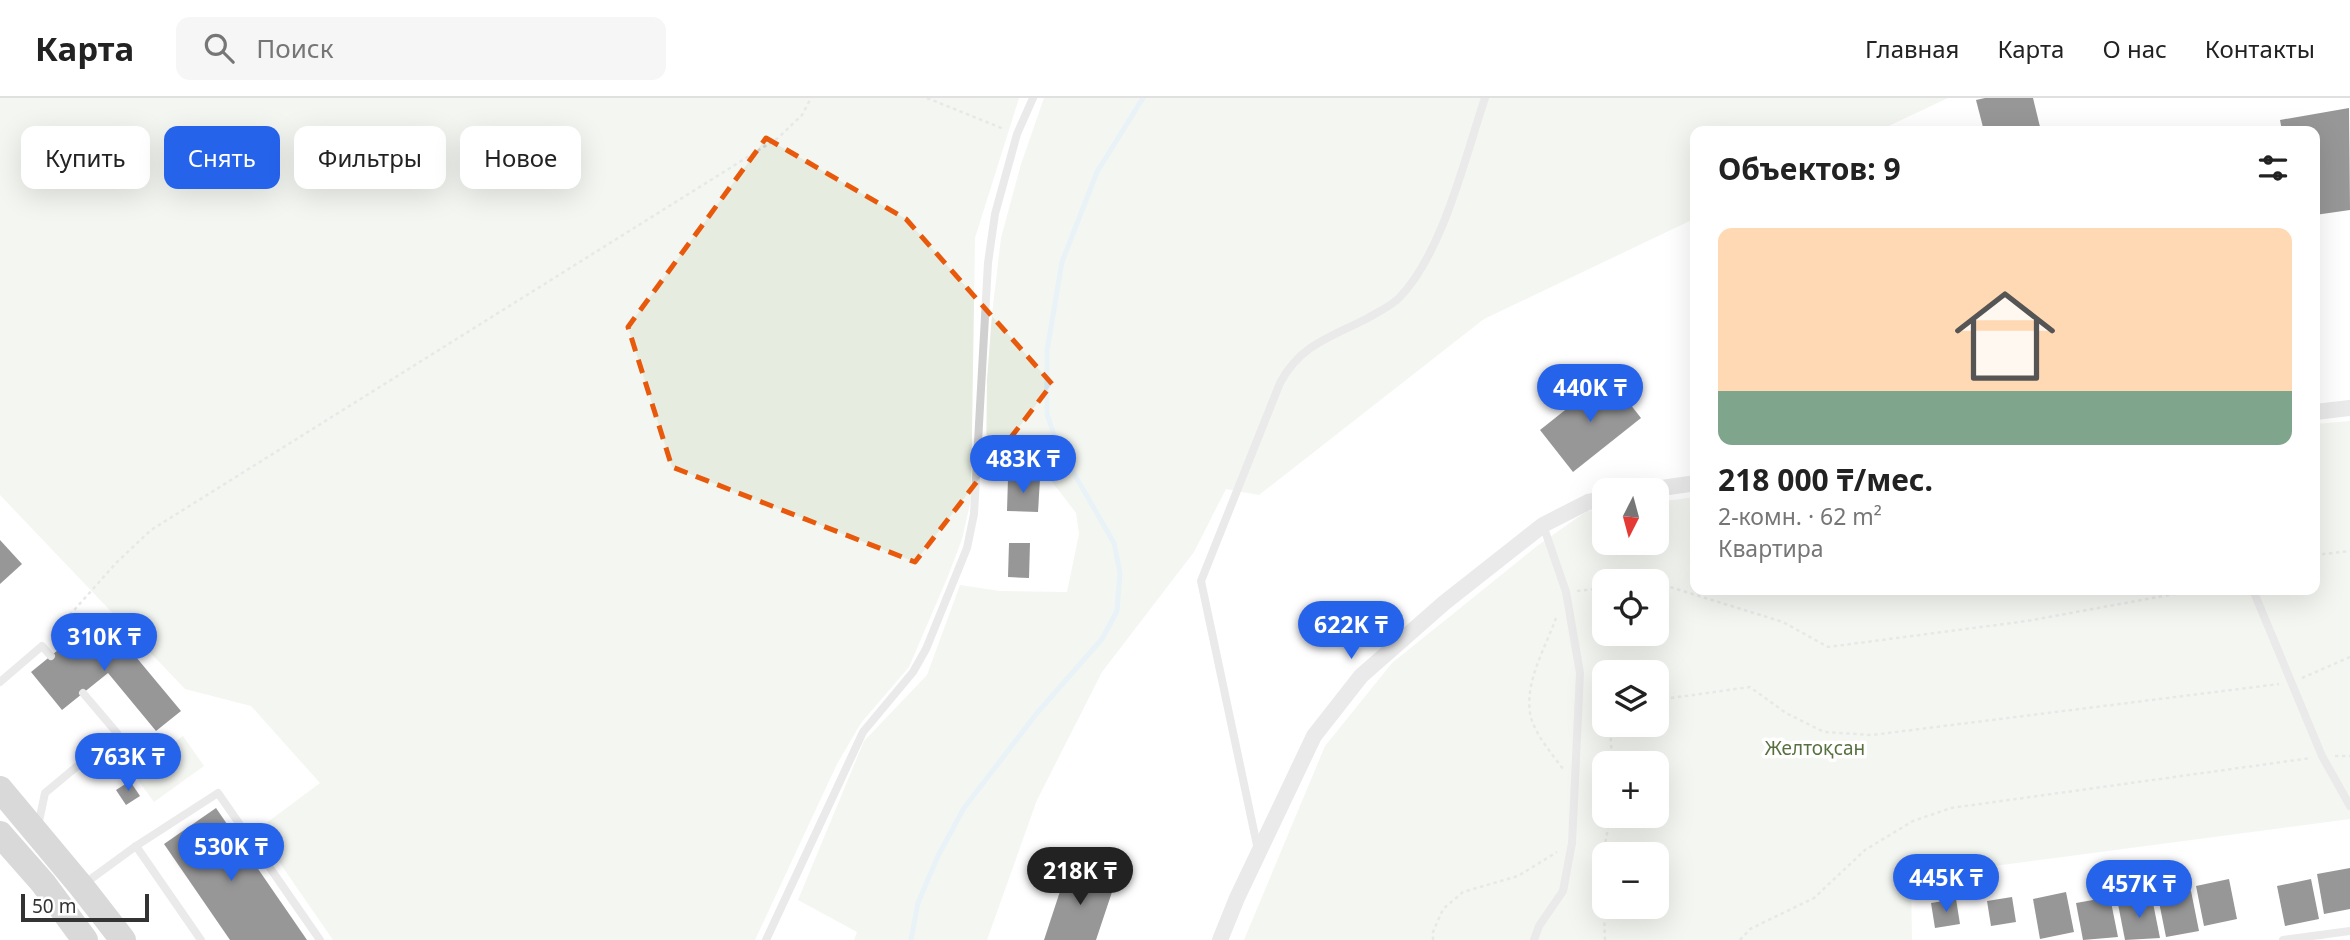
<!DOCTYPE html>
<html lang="ru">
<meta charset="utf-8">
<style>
:root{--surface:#fff;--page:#f6f6f6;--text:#222;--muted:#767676;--line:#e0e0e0;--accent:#2563eb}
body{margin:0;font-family:"Noto Sans",sans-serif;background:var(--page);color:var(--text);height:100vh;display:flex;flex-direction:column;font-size:26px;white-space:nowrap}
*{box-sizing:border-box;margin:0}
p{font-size:23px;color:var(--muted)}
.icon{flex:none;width:38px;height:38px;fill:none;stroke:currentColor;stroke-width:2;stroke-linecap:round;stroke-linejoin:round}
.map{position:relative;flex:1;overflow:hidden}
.drawer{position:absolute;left:1690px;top:28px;width:630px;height:469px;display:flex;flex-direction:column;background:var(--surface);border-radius:14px;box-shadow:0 7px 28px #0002}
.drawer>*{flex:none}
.banner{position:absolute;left:21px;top:28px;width:665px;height:63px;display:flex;gap:14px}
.needle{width:46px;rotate:186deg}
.fabs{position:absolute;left:1592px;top:380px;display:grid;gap:14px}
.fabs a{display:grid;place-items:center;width:77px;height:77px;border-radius:14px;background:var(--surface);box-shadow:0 7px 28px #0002;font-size:35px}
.scale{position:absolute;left:21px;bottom:18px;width:128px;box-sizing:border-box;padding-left:7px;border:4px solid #333;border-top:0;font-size:19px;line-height:24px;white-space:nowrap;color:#333;-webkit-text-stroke:5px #fff;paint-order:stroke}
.price{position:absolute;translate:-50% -60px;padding:0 16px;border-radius:24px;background:var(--accent);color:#fff;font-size:23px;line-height:46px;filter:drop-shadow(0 2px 4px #0008)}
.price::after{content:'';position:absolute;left:50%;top:42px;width:21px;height:16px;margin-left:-10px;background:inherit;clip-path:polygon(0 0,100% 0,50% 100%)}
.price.current{background:#222;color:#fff}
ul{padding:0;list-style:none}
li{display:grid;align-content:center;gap:14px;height:371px;padding:0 28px}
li+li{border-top:2px solid var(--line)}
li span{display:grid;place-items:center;height:217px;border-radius:14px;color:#555}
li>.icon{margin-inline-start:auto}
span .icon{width:126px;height:126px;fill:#fffc;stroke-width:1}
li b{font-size:30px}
h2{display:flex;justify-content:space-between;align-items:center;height:84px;padding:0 28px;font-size:30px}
.tag{padding:0 24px;border-radius:14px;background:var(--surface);box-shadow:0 7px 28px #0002;font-size:24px;line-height:63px}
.tag.current{background:var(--accent);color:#fff}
header{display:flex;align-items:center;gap:42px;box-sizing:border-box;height:98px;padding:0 35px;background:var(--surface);border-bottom:2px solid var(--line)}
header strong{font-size:33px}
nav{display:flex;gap:38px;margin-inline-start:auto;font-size:24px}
.search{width:490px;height:63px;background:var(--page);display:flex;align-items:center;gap:18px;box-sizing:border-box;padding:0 24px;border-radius:14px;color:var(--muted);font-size:26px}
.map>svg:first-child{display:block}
.green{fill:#e6ecdf;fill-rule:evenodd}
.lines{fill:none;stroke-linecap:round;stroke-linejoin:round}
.stream{stroke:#cfe2ee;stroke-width:5}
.building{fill:#1a1a1a}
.path{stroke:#cdcdcd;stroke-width:2.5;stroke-dasharray:3.5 3.5;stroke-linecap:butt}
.lane{stroke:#d0d0d0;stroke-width:8}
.street{stroke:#d0d0d0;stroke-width:16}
.primary{stroke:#ababab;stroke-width:26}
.marked{fill:none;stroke:#e8590c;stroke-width:5;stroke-dasharray:14 9;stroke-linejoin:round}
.labels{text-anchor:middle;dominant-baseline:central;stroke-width:7;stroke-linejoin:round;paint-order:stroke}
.park-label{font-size:19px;fill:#56703f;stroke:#fff}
</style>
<header>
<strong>Карта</strong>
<div class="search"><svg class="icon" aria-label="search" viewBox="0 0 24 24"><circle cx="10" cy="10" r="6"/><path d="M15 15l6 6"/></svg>Поиск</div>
<nav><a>Главная</a><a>Карта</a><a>О нас</a><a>Контакты</a></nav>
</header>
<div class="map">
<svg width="2350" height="842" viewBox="0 0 2350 842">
<rect width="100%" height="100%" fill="#fff"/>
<g class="green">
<path d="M0 0H1019L975 140 971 401 962 441 948 478 909 569 861 625 837 666 755 842H333L257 732 320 685 251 608 185 591 0 397Z"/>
<path d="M1044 0H1948L1878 33H1696V120L1484 221 1259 397 1226 391 1194 454 1102 574 1037 702 987 842H854L857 834 798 802 864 643 927 577 960 487 1000 493 1067 494 1079 436 1076 415 1043 372 986 374 987 282 992 216 1001 140 1021 66Z"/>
<path d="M2350 323V721L1911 779 1912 842H1244L1325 648 1392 565 1537 448 1587 413 1605 411V444H1657V404L1696 399V492H2315V326ZM1605 483H1657V536H1605ZM1605 574H1657V626H1605ZM1605 665H1657V718H1605ZM1605 756H1657V808H1605Z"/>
<path d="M183 638 204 668 154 704 132 674Z"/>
</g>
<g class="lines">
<path class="stream" d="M911 842 918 805 938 758 964 710 1037 615 1102 541 1117 513 1120 475 1114 445 1057 346 1047 316V253L1062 164 1097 74 1143 0"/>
</g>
<g class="building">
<path d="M1985 0H2033L2041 33H1984L1976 2Z"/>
<path d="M2349 10 2350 112 2315 117V33H2282L2280 22Z"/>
<path d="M1608 278 1641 320 1573 374 1540 332Z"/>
<path d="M1008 380 1040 381 1038 414 1007 413Z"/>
<path d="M0 442 22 466 0 486Z"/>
<path d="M1009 445H1030L1029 480 1008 479Z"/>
<path d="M101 517 181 613 156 633 108 575 62 612 31 574Z"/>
<path d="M130 683 140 698 126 707 116 692Z"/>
<path d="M216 710 307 842H230L164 746Z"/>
<path d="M1068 769 1115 785 1096 842H1044Z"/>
<path d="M2350 770V811L2324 816 2317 776Z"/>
<path d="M2229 781 2237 821 2204 828 2196 788Z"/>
<path d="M2311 781 2319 821 2285 828 2277 788Z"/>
<path d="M2191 793 2199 833 2166 839 2158 799Z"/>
<path d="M2066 794 2074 834 2040 841 2033 801Z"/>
<path d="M2012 799 2016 824 1991 828 1987 803Z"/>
<path d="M2110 799 2118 839 2083 842 2076 805Z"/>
<path d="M2152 800 2160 840 2125 842 2118 806Z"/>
<path d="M1956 801 1960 826 1935 830 1931 805Z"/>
</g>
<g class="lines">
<g class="path">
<path d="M927 0 1004 31"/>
<path d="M2315 457 2350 453"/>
<path d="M1657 485 1783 524 1828 549 2027 523 2196 492"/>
<path d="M1577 493 1605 490"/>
<path d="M1556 520C1545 551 1523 586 1531 620 1536 637 1552 656 1563 671"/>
<path d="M51 538 117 464 151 432 778 40 802 17 811 0"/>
<path d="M2302 580 2350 559"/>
<path d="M1657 602 1750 589 1786 615 1824 634 1872 637 2279 586"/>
<path d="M1610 626 1612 665"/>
<path d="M2335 658H2350"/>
<path d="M1433 842V834L1443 811 1463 794 1518 778 1557 754"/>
<path d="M1605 842 1602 764 1610 718"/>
<path d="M1740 842 1750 831 1814 800 1865 752 1913 723 1951 710 2311 660"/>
</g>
<g class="lane">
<path d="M2253 492 2322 658 2350 708"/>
<path d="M0 584 42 548 51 558"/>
<path d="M38 728 45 695 117 635 83 595"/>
<path d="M136 748 201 842"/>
<path d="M1258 752 1201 483 1280 285C1301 246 1331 239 1368 220 1378 214 1391 208 1399 200 1443 155 1465 59 1485 0"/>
<path d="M84 786 136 748 218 695 320 842"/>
<path d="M766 842 863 634 913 574 926 551 967 450 974 416 988 165 995 116 1017 36 1033 0"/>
<path d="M1534 842 1539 828 1563 793 1572 745 1580 575 1566 494 1543 427"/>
<path d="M2283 842 2350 833"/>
</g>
<g class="street">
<path d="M2315 314 2350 310"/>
<path d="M1648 392 1696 385"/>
<path d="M1220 842 1237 800 1314 638 1361 578 1444 505 1543 427 1588 404 1605 401"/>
</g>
<g class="primary">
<path d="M0 691 81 788 123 842"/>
<path d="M0 736 43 785 85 842"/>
</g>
</g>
<path d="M0 0H2350V842H0ZM766 40 906 121 1052 286 915 464 672 369 628 229Z" fill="#fff" fill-opacity=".55" fill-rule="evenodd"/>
<path class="marked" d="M766 40 906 121 1052 286 915 464 672 369 628 229Z"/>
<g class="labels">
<g class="park-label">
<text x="1815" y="650">Желтоқсан</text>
</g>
</g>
</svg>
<div class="fabs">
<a><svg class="needle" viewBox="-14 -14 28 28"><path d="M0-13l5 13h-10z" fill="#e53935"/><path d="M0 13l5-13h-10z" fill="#767676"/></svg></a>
<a><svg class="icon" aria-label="locate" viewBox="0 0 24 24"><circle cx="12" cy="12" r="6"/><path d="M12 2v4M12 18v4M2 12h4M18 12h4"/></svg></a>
<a><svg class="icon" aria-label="layers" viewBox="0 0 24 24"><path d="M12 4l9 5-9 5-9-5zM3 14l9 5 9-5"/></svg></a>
<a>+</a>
<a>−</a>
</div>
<div class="scale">50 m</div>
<b class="price" style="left:1590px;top:326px">440K ₸</b>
<b class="price" style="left:1023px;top:397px">483K ₸</b>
<b class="price" style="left:1351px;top:563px">622K ₸</b>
<b class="price" style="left:104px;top:575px">310K ₸</b>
<b class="price" style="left:128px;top:695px">763K ₸</b>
<b class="price" style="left:231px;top:785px">530K ₸</b>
<b class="price current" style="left:1080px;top:809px">218K ₸</b>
<b class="price" style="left:1946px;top:816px">445K ₸</b>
<b class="price" style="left:2139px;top:822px">457K ₸</b>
<div class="banner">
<a class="tag">Купить</a>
<a class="tag current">Снять</a>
<a class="tag">Фильтры</a>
<a class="tag">Новое</a>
</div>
<section class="drawer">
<h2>Объектов: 9<svg class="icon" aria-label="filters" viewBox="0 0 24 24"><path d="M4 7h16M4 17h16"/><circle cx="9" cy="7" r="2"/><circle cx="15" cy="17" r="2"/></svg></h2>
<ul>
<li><span style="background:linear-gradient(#ffd9b3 75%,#7fa58c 0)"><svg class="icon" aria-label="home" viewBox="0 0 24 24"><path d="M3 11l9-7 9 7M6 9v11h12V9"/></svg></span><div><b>218 000 ₸/мес.</b><p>2-комн. · 62 m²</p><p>Квартира</p></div></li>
</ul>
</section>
</div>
